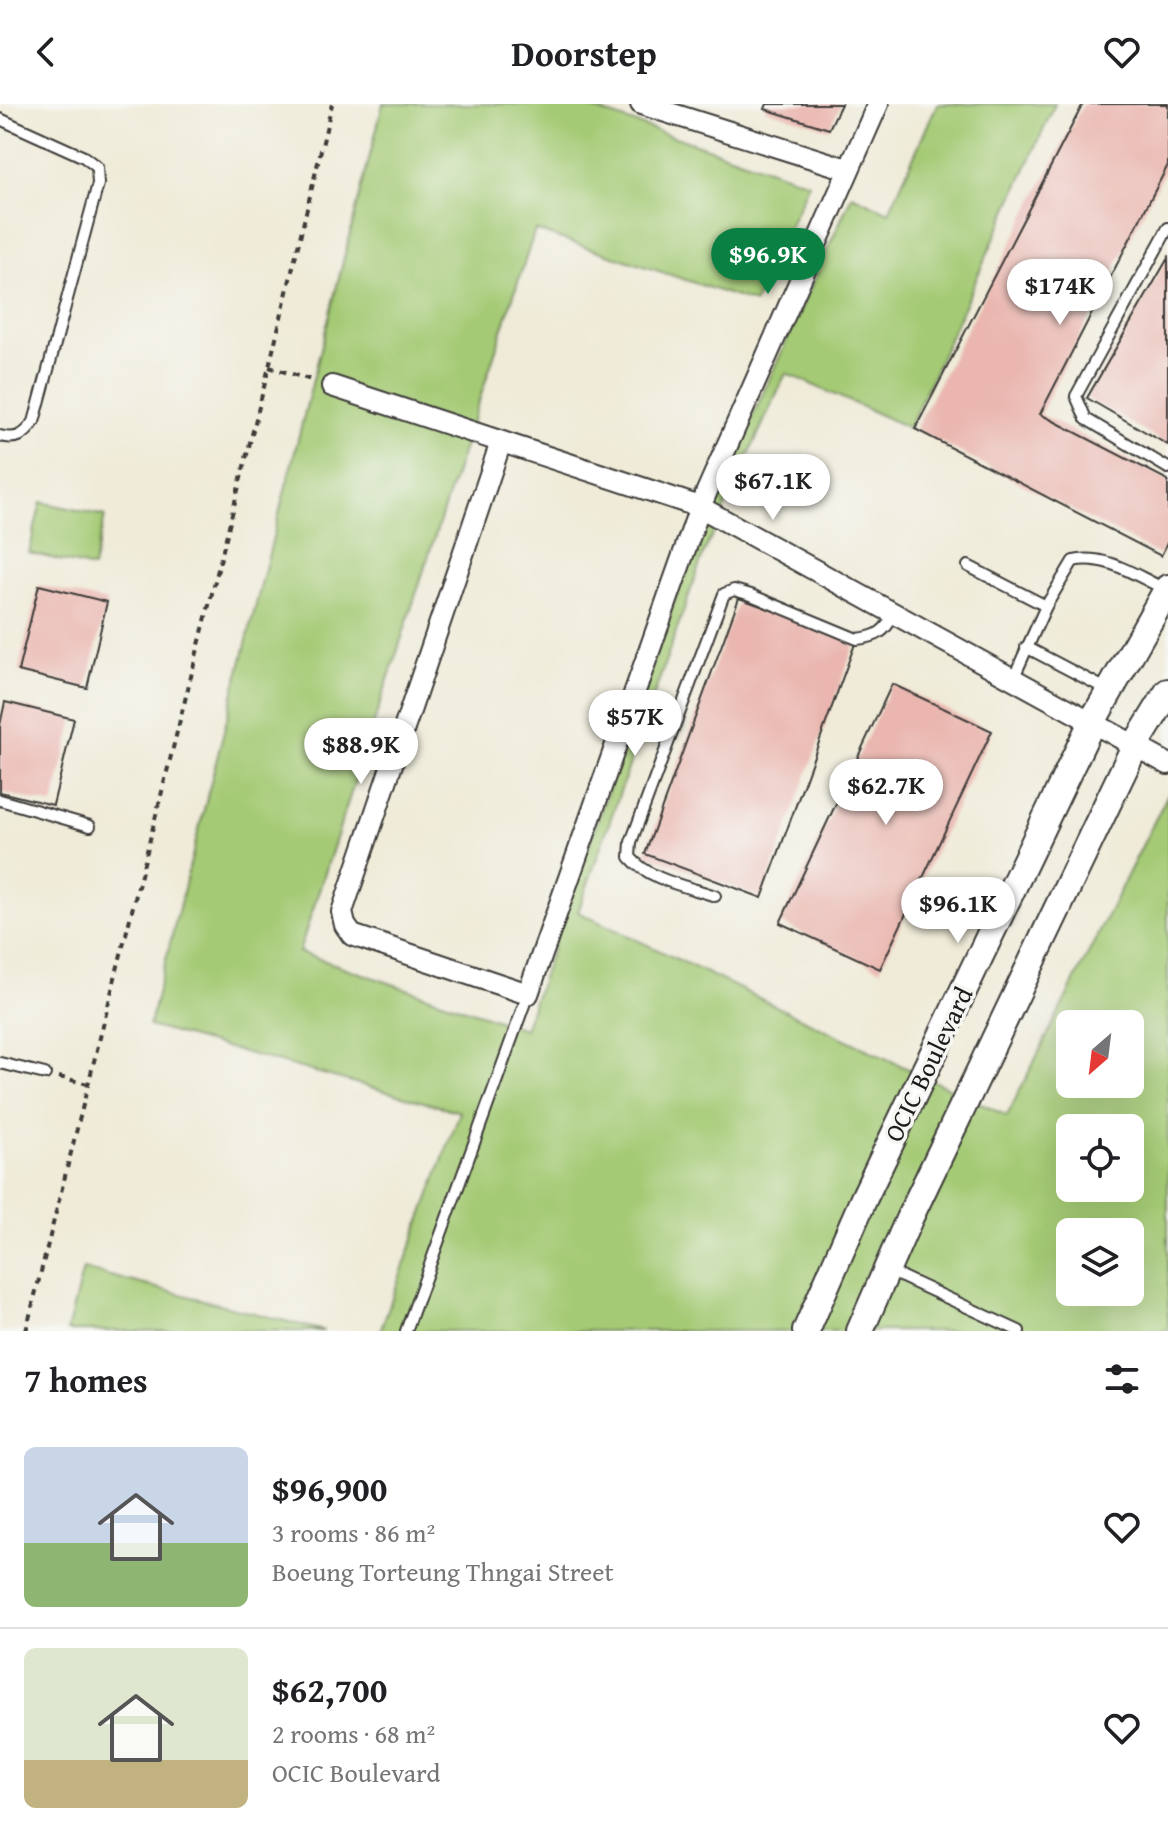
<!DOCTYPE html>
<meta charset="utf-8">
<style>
:root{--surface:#fff;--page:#f6f6f6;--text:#202124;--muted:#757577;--line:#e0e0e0;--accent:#0b8043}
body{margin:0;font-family:"Gentium Book Plus",serif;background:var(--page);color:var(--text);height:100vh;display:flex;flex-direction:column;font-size:30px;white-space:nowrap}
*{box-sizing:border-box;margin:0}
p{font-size:26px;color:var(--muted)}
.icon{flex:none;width:44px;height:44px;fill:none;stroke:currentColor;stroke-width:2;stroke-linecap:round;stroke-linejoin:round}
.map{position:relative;height:1227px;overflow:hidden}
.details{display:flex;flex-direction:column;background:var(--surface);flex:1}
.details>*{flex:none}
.needle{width:52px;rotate:208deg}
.fabs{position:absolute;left:1056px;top:906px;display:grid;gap:16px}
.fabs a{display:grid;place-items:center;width:88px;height:88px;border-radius:12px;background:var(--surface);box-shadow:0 8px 32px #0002;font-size:40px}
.price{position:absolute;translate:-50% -68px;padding:0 18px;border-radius:28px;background:#fff;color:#222;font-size:26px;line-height:52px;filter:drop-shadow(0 2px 4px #0008)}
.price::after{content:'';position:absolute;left:50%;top:48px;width:24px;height:18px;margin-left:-12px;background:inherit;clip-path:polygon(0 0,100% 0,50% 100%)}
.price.on{background:var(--accent);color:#fff}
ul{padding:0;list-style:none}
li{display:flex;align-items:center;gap:24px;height:200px;padding:0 24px}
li+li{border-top:2px solid var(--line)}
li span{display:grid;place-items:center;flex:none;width:224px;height:160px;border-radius:12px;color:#555}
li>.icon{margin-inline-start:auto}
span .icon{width:96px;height:96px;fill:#fffc;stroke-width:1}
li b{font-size:34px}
h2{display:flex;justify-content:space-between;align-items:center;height:96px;padding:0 24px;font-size:34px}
header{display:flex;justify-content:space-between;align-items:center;height:104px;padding:0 24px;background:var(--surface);font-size:36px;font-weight:700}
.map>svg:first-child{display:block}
.green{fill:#a4ca75;stroke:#607348;stroke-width:2;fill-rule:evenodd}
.building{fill:#eab6af}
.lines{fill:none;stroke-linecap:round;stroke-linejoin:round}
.service-casing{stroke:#3c3b38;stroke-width:14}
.minor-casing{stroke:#3c3b38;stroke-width:24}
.tertiary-casing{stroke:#3c3b38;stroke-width:30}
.path{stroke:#3c3b38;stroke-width:4;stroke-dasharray:6 6;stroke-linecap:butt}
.service{stroke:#fff;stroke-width:10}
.minor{stroke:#fff;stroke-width:20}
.tertiary{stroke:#fff;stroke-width:26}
.labels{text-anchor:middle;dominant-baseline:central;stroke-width:7;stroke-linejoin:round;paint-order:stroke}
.street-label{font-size:26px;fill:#1c1c1c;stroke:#f6f6f2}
</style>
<header><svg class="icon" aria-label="back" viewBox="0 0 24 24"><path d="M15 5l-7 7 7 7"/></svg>Doorstep<svg class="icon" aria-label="heart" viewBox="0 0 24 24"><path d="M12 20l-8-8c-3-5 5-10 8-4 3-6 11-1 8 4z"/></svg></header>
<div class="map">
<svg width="1168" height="1227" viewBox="0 0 1168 1227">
<rect width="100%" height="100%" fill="#f6f6f2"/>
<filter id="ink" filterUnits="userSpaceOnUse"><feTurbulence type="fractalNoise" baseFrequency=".0125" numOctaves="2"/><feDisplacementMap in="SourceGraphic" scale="16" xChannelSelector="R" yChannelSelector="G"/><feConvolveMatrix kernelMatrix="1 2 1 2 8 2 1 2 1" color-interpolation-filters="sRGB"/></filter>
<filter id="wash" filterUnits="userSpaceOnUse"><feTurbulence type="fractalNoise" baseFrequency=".006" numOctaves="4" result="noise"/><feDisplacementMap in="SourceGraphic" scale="32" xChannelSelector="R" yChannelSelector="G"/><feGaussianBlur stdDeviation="1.8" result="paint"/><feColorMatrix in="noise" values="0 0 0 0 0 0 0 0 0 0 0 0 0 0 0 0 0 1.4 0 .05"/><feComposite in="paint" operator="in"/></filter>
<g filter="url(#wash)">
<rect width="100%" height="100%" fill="#efebd8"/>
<g class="green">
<path d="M383 0H579L809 79 755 199 535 126 299 848 524 925 693 445 852 91 889 108 937 0H1055L909 324 786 269 703 451 578 808 1007 1012 1168 690V1227H380L460 1008 149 922ZM1070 920H1130V980H1070ZM1070 1024H1130V1084H1070ZM1070 1128H1130V1188H1070Z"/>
<path d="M41 398 105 412 93 464 29 449Z"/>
<path d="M83 1165 324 1227H67Z"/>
</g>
<g id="blocks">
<g class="building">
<path d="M767 0H841L829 25 765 5Z"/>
<path d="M1083 0H1168V61L1040 310 1168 376V437L1161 452 915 325Z"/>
<path d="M1168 154V341L1087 294Z"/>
<path d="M39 481 107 498 87 584 18 567Z"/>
<path d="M739 494 856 537 762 794 645 750Z"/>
<path d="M892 580 992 627 880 865 780 819Z"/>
<path d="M5 598 74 615 53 701 0 688V621Z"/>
</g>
</g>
</g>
<g filter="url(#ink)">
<use href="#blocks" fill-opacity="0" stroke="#3c3b38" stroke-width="2"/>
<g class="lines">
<g class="service-casing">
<g id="service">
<path d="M0 15 84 53 97 63 98 80 34 318C24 332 17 336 0 332"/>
<path d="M1168 124 1076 292 1086 315 1168 364"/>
<path d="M968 462 1046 502 1013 575"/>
<path d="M1046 502 1073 457C1105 449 1136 472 1165 485"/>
<path d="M1026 543 1108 586"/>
<path d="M0 696 90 722"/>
<path d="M715 792C687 782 650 777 630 753L631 738 724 490 734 486 751 491 857 535C877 533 885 528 894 510"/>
<path d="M0 959 45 970"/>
<path d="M887 1166 1019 1227"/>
<path d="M406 1227 528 890"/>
</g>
</g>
<g class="minor-casing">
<g id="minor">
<path d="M641 0 847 65"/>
<path d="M332 282 700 403 1168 660"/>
<path d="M501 338 342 808 345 821 352 831 528 890 700 403 878 0"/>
</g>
</g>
<g class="tertiary-casing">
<g id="tertiary">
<path d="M806 1227 864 1094 1092 618 1168 484"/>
<path d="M860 1227 909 1115 1135 642 1168 588"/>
</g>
</g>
<g class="path">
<path d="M269 263 315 277"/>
<path d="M59 973 88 980"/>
<path d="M26 1227 269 263 332 0"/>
</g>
<use href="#service" class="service"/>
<use href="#minor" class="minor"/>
<use href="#tertiary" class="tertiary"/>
</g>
</g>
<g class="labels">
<g class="street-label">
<text transform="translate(928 960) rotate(-64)">OCIC Boulevard</text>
</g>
</g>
</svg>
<div class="fabs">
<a><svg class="needle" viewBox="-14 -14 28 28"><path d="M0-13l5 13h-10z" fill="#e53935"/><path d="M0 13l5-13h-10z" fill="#757577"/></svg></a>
<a><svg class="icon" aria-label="locate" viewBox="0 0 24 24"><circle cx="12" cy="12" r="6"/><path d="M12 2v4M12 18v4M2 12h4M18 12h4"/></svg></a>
<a><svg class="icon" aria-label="layers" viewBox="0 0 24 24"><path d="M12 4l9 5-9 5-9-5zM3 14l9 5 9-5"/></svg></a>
</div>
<b class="price on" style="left:768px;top:192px">$96.9K</b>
<b class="price" style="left:1060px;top:223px">$174K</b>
<b class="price" style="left:773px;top:418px">$67.1K</b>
<b class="price" style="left:635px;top:654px">$57K</b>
<b class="price" style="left:361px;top:682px">$88.9K</b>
<b class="price" style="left:886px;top:723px">$62.7K</b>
<b class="price" style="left:958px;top:841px">$96.1K</b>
</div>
<section class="details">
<h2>7 homes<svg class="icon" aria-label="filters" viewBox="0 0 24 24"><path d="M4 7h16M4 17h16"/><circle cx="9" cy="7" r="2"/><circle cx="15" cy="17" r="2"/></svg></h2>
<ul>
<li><span style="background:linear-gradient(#c9d6e8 60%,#8fb573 0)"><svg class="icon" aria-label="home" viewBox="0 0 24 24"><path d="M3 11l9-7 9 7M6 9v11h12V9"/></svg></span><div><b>$96,900</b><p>3 rooms · 86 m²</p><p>Boeung Torteung Thngai Street</p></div><svg class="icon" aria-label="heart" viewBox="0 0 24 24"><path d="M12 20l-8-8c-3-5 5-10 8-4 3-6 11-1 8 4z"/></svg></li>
<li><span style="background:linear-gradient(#dfe7d0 70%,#c2b280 0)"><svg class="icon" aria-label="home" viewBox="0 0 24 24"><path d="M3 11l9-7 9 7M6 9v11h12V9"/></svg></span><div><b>$62,700</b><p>2 rooms · 68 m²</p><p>OCIC Boulevard</p></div><svg class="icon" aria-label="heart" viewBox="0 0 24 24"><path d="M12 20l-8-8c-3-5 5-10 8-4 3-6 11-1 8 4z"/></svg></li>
</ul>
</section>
